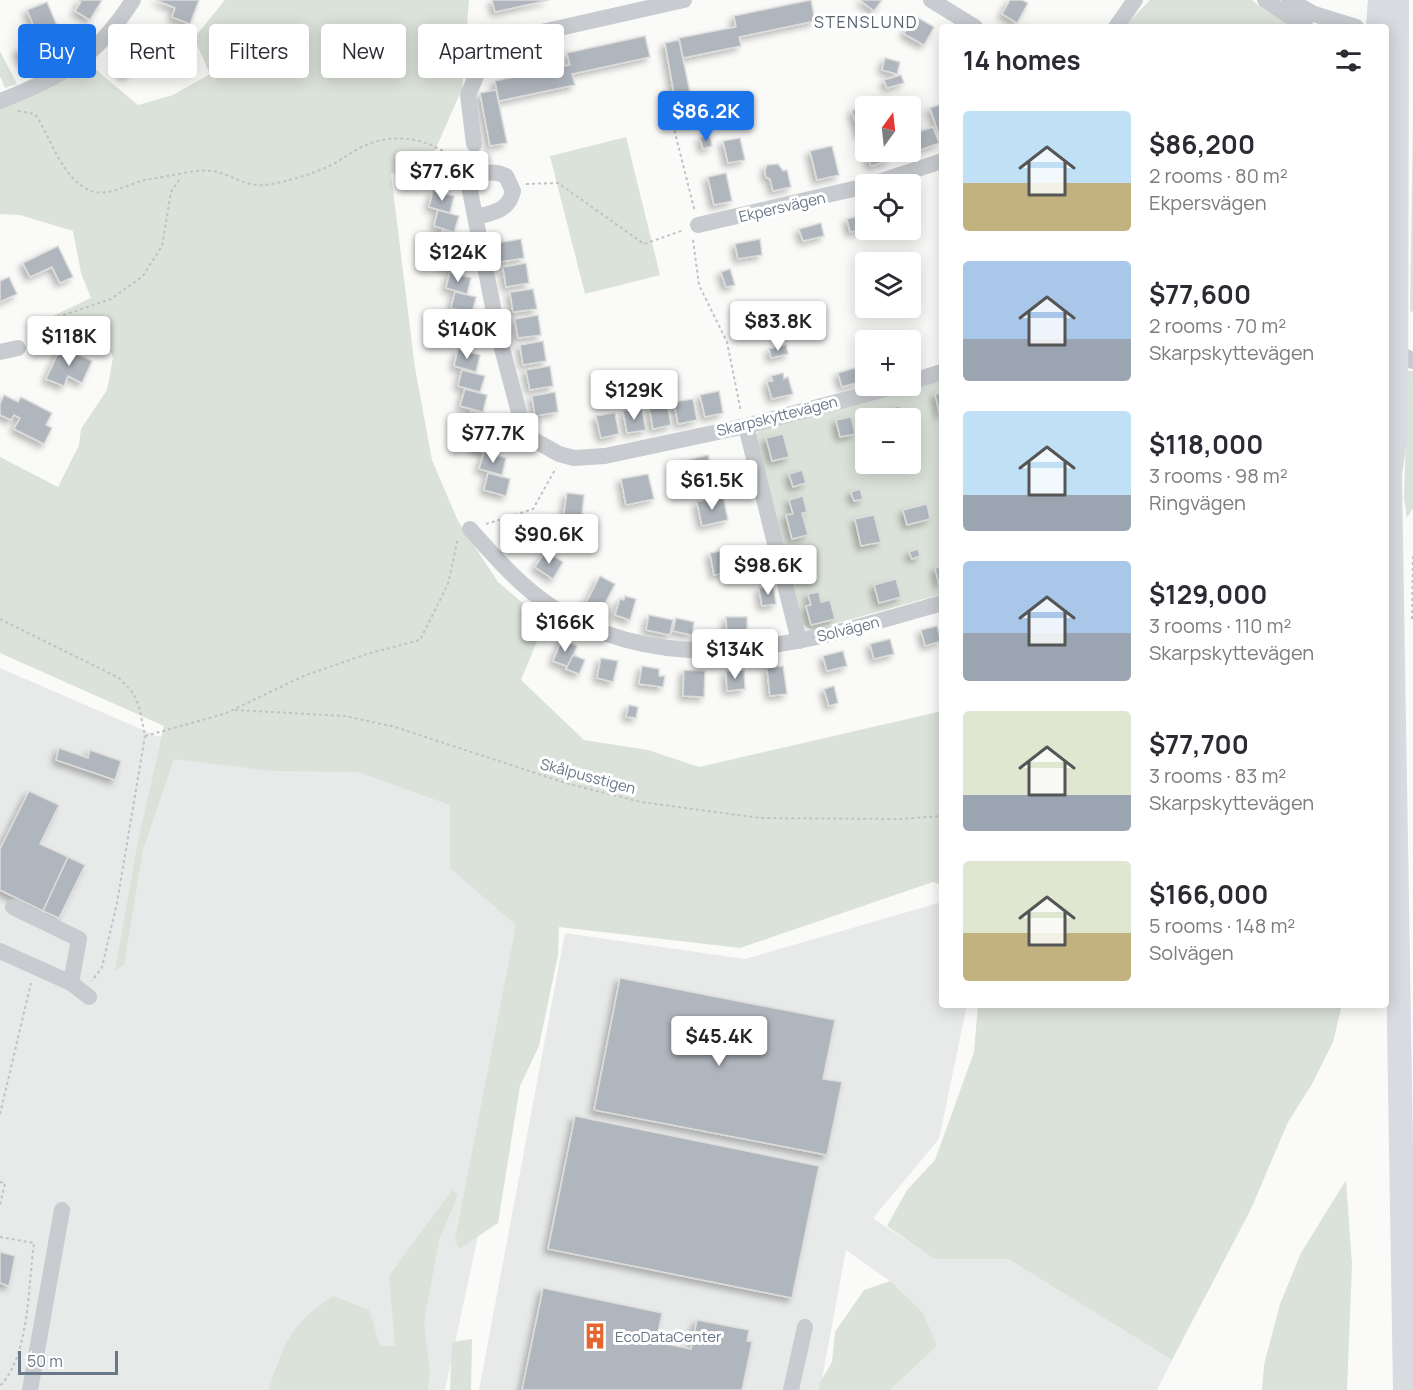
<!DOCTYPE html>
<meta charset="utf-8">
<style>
:root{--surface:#fff;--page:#f7f7f7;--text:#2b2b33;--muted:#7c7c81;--accent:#1a73e8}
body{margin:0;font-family:Manrope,sans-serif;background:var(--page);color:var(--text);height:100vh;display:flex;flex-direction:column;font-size:22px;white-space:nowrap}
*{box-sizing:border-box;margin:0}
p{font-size:20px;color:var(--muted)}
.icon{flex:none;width:33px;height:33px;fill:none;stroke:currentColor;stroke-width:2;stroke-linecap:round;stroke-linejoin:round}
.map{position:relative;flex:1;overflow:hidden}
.details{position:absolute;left:939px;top:24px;width:450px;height:984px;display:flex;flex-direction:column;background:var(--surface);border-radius:6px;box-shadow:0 3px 15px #0003}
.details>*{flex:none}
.banner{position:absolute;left:18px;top:24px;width:570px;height:54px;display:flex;gap:12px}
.needle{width:39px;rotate:15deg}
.fabs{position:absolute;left:855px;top:96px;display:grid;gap:12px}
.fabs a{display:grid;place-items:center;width:66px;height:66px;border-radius:6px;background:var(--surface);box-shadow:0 3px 15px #0003;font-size:30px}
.scale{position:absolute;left:18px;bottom:15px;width:100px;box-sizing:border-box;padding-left:6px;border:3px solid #697889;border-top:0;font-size:16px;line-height:21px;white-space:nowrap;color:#697889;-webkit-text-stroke:4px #fff;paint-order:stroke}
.price{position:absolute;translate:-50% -51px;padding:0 14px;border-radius:6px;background:#fff;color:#222;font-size:20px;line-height:39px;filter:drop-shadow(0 2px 3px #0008)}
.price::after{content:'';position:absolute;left:50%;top:36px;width:18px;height:14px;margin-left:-9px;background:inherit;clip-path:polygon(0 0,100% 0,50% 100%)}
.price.on{background:var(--accent);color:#fff}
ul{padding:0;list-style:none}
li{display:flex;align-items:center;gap:18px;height:150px;padding:0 24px}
li span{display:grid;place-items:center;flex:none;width:168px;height:120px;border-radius:6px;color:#555}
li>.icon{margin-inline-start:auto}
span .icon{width:72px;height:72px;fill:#fffc;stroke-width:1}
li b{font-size:26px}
h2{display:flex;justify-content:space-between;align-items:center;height:72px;padding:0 24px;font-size:26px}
.pill{padding:0 21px;border-radius:6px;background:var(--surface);box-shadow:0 3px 15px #0003;font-size:21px;line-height:54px}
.pill.on{background:var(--accent);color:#fff}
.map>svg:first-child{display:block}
.built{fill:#e8e9e9}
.green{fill:#dbe2d9;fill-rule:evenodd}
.building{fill:#afb6bd;stroke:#dcdcda;stroke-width:1.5;filter:url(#shadow)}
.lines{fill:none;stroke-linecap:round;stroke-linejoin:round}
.path{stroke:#c0c2c5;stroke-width:2;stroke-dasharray:3 3;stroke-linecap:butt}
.minor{stroke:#c8cbcf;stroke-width:16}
.highway{stroke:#d8dce0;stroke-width:24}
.labels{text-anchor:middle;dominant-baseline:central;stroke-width:6;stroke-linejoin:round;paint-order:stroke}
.street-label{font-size:15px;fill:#697889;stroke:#fff}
.poi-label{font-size:15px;fill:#697889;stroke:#fff;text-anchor:start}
.neighbourhood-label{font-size:16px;letter-spacing:1.5px;fill:#57626e;stroke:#fff}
</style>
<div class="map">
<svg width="1413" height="1390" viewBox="0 0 1413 1390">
<defs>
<filter id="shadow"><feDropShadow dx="-4" dy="4" stdDeviation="3" flood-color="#0004"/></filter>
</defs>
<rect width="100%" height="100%" fill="#fafaf8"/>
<g class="built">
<path d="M0 668 157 736 365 756 566 824 445 1390H0Z"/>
<path d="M942 902V1005H967L939 1139 873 1218 934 1259H1008L1172 1360 1157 1390H890L937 1346 890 1281 846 1250 820 1390H479L565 933 745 959Z"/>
</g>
<g class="green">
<path d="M225 0H469L462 89 430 162 391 174 415 368 432 460 458 521 498 582 545 622 521 680 584 740 648 750 699 767 942 711V885L933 882 740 948 559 927 558 955 539 1046 520 1086 498 1223 459 1249 455 1240 516 925 450 868V805L358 772 273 771 174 759 143 850 124 965 115 971 137 846 164 726 0 653V457L58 487 79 445 81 429 107 390 113 358 98 320 46 339 42 321 91 298 81 273 73 231 20 215 0 214V104L88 63 138 105 173 95 210 74 194 38Z"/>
<path d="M1150 0H1252L1263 9 1299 27H1124Z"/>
<path d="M0 51 17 84 5 88 0 76Z"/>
<path d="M1413 112V312L1410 311Z"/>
<path d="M626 137 660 275 585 294 550 156Z"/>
<path d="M1408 371H1413V508L1407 518 1404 498Z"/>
<path d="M942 380V594L812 630 802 624 755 436 760 429ZM866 418H910V464H866Z"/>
<path d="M978 1005H1342L1333 1042 1312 1084 1288 1122 1251 1209 1172 1360 1008 1259H934L887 1226 907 1190 935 1160 974 1052Z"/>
<path d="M1346 1180 1352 1264 1347 1390H1262L1264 1365 1280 1304 1301 1253Z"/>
<path d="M452 1190 458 1195 439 1240 424 1323 430 1372 428 1390H269C284 1342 290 1325 333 1296L369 1310 380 1346H395L389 1276Z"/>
<path d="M890 1281 923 1313 937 1346 890 1390H820L819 1384 832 1362 835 1332 864 1290Z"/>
<path d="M472 1339 471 1390H450L452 1342Z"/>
</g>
<g class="building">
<path d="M78 0H102L90 20 75 11 81 2Z"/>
<path d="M156 0H199L190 24 172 17 175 8Z"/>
<path d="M492 0H549L495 12Z"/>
<path d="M811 0 815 21 739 37 741 46 683 58 679 38 736 27 734 16Z"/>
<path d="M860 0H882L874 11Z"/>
<path d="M1010 0H1022L1028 3 1017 23 1002 14Z"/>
<path d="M47 2 62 38 42 46 27 10Z"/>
<path d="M915 16 934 27 924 45 904 34Z"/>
<path d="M138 33 161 53 150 66 135 53 128 61 134 67 126 77 115 67 123 59 119 55Z"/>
<path d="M645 36 650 57 572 74 575 85 499 101 495 81 570 65 567 53Z"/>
<path d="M679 40 693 107 677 111 665 43Z"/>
<path d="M32 44 39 59 24 65 17 50Z"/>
<path d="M885 58 900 62 897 74 882 70Z"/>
<path d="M901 75 904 83 887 88 884 80Z"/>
<path d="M496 90 507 143 490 146 480 93Z"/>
<path d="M942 104V131L938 132 930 108Z"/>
<path d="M860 108 866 133 860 135 852 111Z"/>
<path d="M933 127 939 143 918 151 912 134Z"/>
<path d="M709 135 712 146 703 149 700 138Z"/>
<path d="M740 138 745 160 728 163 723 141Z"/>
<path d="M832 146 839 175 817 180 810 151Z"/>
<path d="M874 152H888L890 160 871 166 867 153Z"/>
<path d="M778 164 783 171 787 170 791 187 773 191 770 179 766 177 765 171 767 165Z"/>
<path d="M726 173 732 201 714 205 708 177Z"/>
<path d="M433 191 454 196 450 213 429 207Z"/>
<path d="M438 210 459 216 454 232 434 226Z"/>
<path d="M865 215 866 229 850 232 847 219Z"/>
<path d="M821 223 824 236 803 241 799 229Z"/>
<path d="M442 231 463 237 459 253 438 247Z"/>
<path d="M521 239 524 258 500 262 497 243Z"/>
<path d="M760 239 762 255 738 259 735 244Z"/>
<path d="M58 246 73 277 60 283 52 267 30 277 23 263Z"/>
<path d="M447 250 468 256 463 272 442 266Z"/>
<path d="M526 263 529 283 506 287 503 267Z"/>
<path d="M730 269 735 285 726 287 721 272Z"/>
<path d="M450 272 471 278 467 294 446 288Z"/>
<path d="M9 277 17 294 0 302V281Z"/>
<path d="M533 289 537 309 513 312 510 292Z"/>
<path d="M455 292 476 297 472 313 451 308Z"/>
<path d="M459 313 480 318 475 334 454 329Z"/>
<path d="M538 315 541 335 518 338 515 319Z"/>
<path d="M543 341 546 361 523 365 520 345Z"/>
<path d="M786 345 788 354 771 358 769 349Z"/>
<path d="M61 347 92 361 82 383 68 376 64 386 46 379Z"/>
<path d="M458 349 480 355 476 372 454 366Z"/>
<path d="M550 366 553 386 530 390 526 370Z"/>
<path d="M855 368 859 382 842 387 838 373Z"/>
<path d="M462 370 485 376 480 392 458 386Z"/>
<path d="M783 373 784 379 788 377 793 394 772 399 767 382 773 381 771 376Z"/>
<path d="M465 389 487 395 483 412 460 406Z"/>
<path d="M719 391 723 413 705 417 700 395Z"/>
<path d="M555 392 558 412 535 416 532 396Z"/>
<path d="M942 393V414L940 415 935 394Z"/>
<path d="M4 395 18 402 21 397 52 413 46 425 52 428 44 444 14 429 20 418 14 415 11 420 0 415V404Z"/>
<path d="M693 399 697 420 678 424 674 402Z"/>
<path d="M667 403 671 425 653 429 649 407Z"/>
<path d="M899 406 901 418H882L880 411Z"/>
<path d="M642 408 646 430 627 433 623 411Z"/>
<path d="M471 411 494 417 489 434 467 428Z"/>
<path d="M615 413 619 434 601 438 596 416Z"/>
<path d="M851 417 855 434 840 437 836 420Z"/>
<path d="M478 432 500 438 496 455 473 449Z"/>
<path d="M783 434 789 457 772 461 766 438Z"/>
<path d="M484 452 506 458 502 475 479 469Z"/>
<path d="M708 455 712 472 688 477 684 461Z"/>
<path d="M802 470 806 483 793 487 789 474Z"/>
<path d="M488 473 510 479 506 496 484 490Z"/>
<path d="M648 474 654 499 626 505 621 479Z"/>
<path d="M860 489 863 499 854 501 851 492Z"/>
<path d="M567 493 584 495 581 522 563 520Z"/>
<path d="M723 496 728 520 702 526 697 502Z"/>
<path d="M803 496 807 512 802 513 808 535 792 539 786 515 793 514 789 500Z"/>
<path d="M927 504 930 519 907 525 903 510Z"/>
<path d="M874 515 881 542 861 546 855 519Z"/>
<path d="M732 549 737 571 714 575 710 553Z"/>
<path d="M918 549 920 556 912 559 909 552Z"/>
<path d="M546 551 563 562 553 579 535 567Z"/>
<path d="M765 553 769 569 757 572 753 557Z"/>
<path d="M942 567V583L939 584 935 568Z"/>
<path d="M600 576 615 584 600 613 585 605Z"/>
<path d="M896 579 901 597 879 603 874 585Z"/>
<path d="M773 585 776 604 762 606 759 588Z"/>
<path d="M819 592 821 602 830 600 835 619 811 625 806 606 811 605 808 594Z"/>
<path d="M625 596 636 599 630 620 615 615 620 599 624 600Z"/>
<path d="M649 615 673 620 670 635 646 630Z"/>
<path d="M726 617H747V635H727Z"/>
<path d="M676 618 694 622 692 635 673 631Z"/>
<path d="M937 626 941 641 925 646 921 630Z"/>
<path d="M562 639 577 646 569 667 553 661Z"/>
<path d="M890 639 894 654 874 659 870 644Z"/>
<path d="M843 651 847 666 827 671 823 656Z"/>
<path d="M573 655 585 660 579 674 566 669Z"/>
<path d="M601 658 618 661 613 682 597 678Z"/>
<path d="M642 666 659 669V676H665L663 687 639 684Z"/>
<path d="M783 666 787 694 770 696 767 668Z"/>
<path d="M684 670 705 671 704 697 683 696Z"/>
<path d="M744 670 745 689 727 691 726 671Z"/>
<path d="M834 686 838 703 829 706 824 689Z"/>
<path d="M629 705 638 707 636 718 626 717Z"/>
<path d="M59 748 88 758 90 750 121 761 115 780 56 760Z"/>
<path d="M29 791 59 805 40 844 68 857 43 911 0 890V849Z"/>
<path d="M68 857 85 865 59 918 43 911Z"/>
<path d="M620 978 835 1020 823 1079 842 1082 827 1155 594 1110Z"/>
<path d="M575 1116 819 1166 792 1298 548 1249Z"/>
<path d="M0 1252 15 1256 9 1286 0 1283Z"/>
<path d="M543 1288 662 1313 656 1342 691 1349 697 1320 749 1330 747 1341 752 1342 742 1390H522Z"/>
</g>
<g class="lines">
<g class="path">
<path d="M18 111 35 114C51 138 60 173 85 188 106 201 129 182 150 179 170 177 198 167 218 172 234 177 248 187 266 185 289 181 314 174 335 163 346 157 355 149 366 145 402 130 439 142 465 168"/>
<path d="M670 113 695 212"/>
<path d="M465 168 469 156"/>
<path d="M526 184 558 183 644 244 684 230"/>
<path d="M693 240 699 285 727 342 741 412"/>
<path d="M29 339 55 318 111 299 143 276 162 246 171 192 181 177"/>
<path d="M486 524 533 509 556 468"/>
<path d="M0 619 119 678 133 693 139 706 145 736 117 903 102 967 92 981"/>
<path d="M1412 619 1413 556"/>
<path d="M235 710 345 716 395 727 569 784 641 802 760 818 898 819 942 816"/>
<path d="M145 736 224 714 306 675 367 654 420 640 448 584 458 538"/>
<path d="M0 1114 31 983"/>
<path d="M0 1182 5 1183 0 1205"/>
<path d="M0 1237 34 1243C28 1285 30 1355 0 1386"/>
</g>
<g class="minor">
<path d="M931 0 975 27"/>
<path d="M1265 0 1306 27"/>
<path d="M1289 0 1314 14 1356 27"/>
<path d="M1116 27 1135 0"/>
<path d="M0 101C62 77 97 57 133 0"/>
<path d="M474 144 468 95 480 67 501 47 533 34 684 0"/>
<path d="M872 184 942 161"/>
<path d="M475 217C492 213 509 211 513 191L506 176C489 168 476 174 470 191L499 337 522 424 534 440 559 454 574 458 605 456 746 426 897 386"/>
<path d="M698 225 866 186"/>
<path d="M0 352 18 348"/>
<path d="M1397 352 1413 361"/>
<path d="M910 382 942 372"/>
<path d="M746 426 799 641"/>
<path d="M470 529C495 557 520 586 552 607 675 686 814 640 942 603"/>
<path d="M13 907 79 939 71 983"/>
<path d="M0 951 71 983 89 997"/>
<path d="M30 1390 62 1210"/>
<path d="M791 1390 805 1327"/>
</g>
<g class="highway">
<path d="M1378 27 1380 0"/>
<path d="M1386 455 1390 479 1405 1390"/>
<path d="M1390 474 1396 434 1397 0"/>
</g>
</g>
<defs>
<g id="building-bare" transform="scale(2.07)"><path d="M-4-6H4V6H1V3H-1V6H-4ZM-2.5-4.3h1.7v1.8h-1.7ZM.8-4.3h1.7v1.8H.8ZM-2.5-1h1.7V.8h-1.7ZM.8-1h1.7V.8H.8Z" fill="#e4652d" stroke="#fff" stroke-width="2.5" paint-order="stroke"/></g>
</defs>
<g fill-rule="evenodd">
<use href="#building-bare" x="595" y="1336"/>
</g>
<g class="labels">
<g class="street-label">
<text transform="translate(782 207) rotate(-13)">Ekpersvägen</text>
<text transform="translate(777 416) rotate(-14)">Skarpskyttevägen</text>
<text transform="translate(848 629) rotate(-14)">Solvägen</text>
<text transform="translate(588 776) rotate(15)">Skålpusstigen</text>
</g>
<g class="poi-label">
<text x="615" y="1336">EcoDataCenter</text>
</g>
<g class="neighbourhood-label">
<text x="866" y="22">STENSLUND</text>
</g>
</g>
</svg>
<div class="fabs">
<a><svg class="needle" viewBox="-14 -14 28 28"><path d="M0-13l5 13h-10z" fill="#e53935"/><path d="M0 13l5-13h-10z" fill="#7c7c81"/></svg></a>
<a><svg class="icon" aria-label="locate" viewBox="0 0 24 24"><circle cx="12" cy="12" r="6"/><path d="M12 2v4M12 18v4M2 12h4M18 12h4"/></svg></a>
<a><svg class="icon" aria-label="layers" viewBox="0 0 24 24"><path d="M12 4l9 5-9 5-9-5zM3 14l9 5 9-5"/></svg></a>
<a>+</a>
<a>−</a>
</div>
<div class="scale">50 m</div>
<b class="price on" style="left:706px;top:142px">$86.2K</b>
<b class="price" style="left:442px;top:202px">$77.6K</b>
<b class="price" style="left:458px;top:283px">$124K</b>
<b class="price" style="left:778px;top:352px">$83.8K</b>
<b class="price" style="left:467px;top:360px">$140K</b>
<b class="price" style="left:69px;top:367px">$118K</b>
<b class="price" style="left:634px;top:421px">$129K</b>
<b class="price" style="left:493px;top:464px">$77.7K</b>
<b class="price" style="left:712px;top:511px">$61.5K</b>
<b class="price" style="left:549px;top:565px">$90.6K</b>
<b class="price" style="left:768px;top:596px">$98.6K</b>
<b class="price" style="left:565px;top:653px">$166K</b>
<b class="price" style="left:735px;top:680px">$134K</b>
<b class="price" style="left:719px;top:1067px">$45.4K</b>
<div class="banner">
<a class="pill on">Buy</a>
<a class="pill">Rent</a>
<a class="pill">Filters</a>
<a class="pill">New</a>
<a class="pill">Apartment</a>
</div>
<section class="details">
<h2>14 homes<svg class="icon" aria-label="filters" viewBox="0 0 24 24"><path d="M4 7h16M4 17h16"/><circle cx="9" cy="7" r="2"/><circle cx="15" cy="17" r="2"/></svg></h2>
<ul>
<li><span style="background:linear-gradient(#bfe0f5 60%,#c2b280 0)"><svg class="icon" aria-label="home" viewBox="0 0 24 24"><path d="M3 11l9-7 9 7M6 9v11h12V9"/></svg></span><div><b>$86,200</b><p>2 rooms · 80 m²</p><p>Ekpersvägen</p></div></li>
<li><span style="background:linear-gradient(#a9c7e8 65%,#9aa5b1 0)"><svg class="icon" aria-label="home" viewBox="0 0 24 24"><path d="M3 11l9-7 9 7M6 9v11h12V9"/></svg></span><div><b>$77,600</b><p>2 rooms · 70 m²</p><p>Skarpskyttevägen</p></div></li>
<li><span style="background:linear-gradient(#bfe0f5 70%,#9aa5b1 0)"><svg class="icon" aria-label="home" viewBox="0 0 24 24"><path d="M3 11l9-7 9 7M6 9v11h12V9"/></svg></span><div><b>$118,000</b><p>3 rooms · 98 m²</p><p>Ringvägen</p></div></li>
<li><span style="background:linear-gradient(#a9c7e8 60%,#9aa5b1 0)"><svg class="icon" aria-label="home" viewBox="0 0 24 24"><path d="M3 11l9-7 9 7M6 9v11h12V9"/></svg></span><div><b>$129,000</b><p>3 rooms · 110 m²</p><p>Skarpskyttevägen</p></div></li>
<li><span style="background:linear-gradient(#dfe7d0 70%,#9aa5b1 0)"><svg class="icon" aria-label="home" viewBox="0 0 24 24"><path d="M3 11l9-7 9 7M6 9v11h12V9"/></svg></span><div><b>$77,700</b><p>3 rooms · 83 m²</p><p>Skarpskyttevägen</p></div></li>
<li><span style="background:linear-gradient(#dfe7d0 60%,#c2b280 0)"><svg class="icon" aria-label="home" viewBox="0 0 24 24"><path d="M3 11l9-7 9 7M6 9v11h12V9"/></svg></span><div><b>$166,000</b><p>5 rooms · 148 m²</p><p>Solvägen</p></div></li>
</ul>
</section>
</div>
